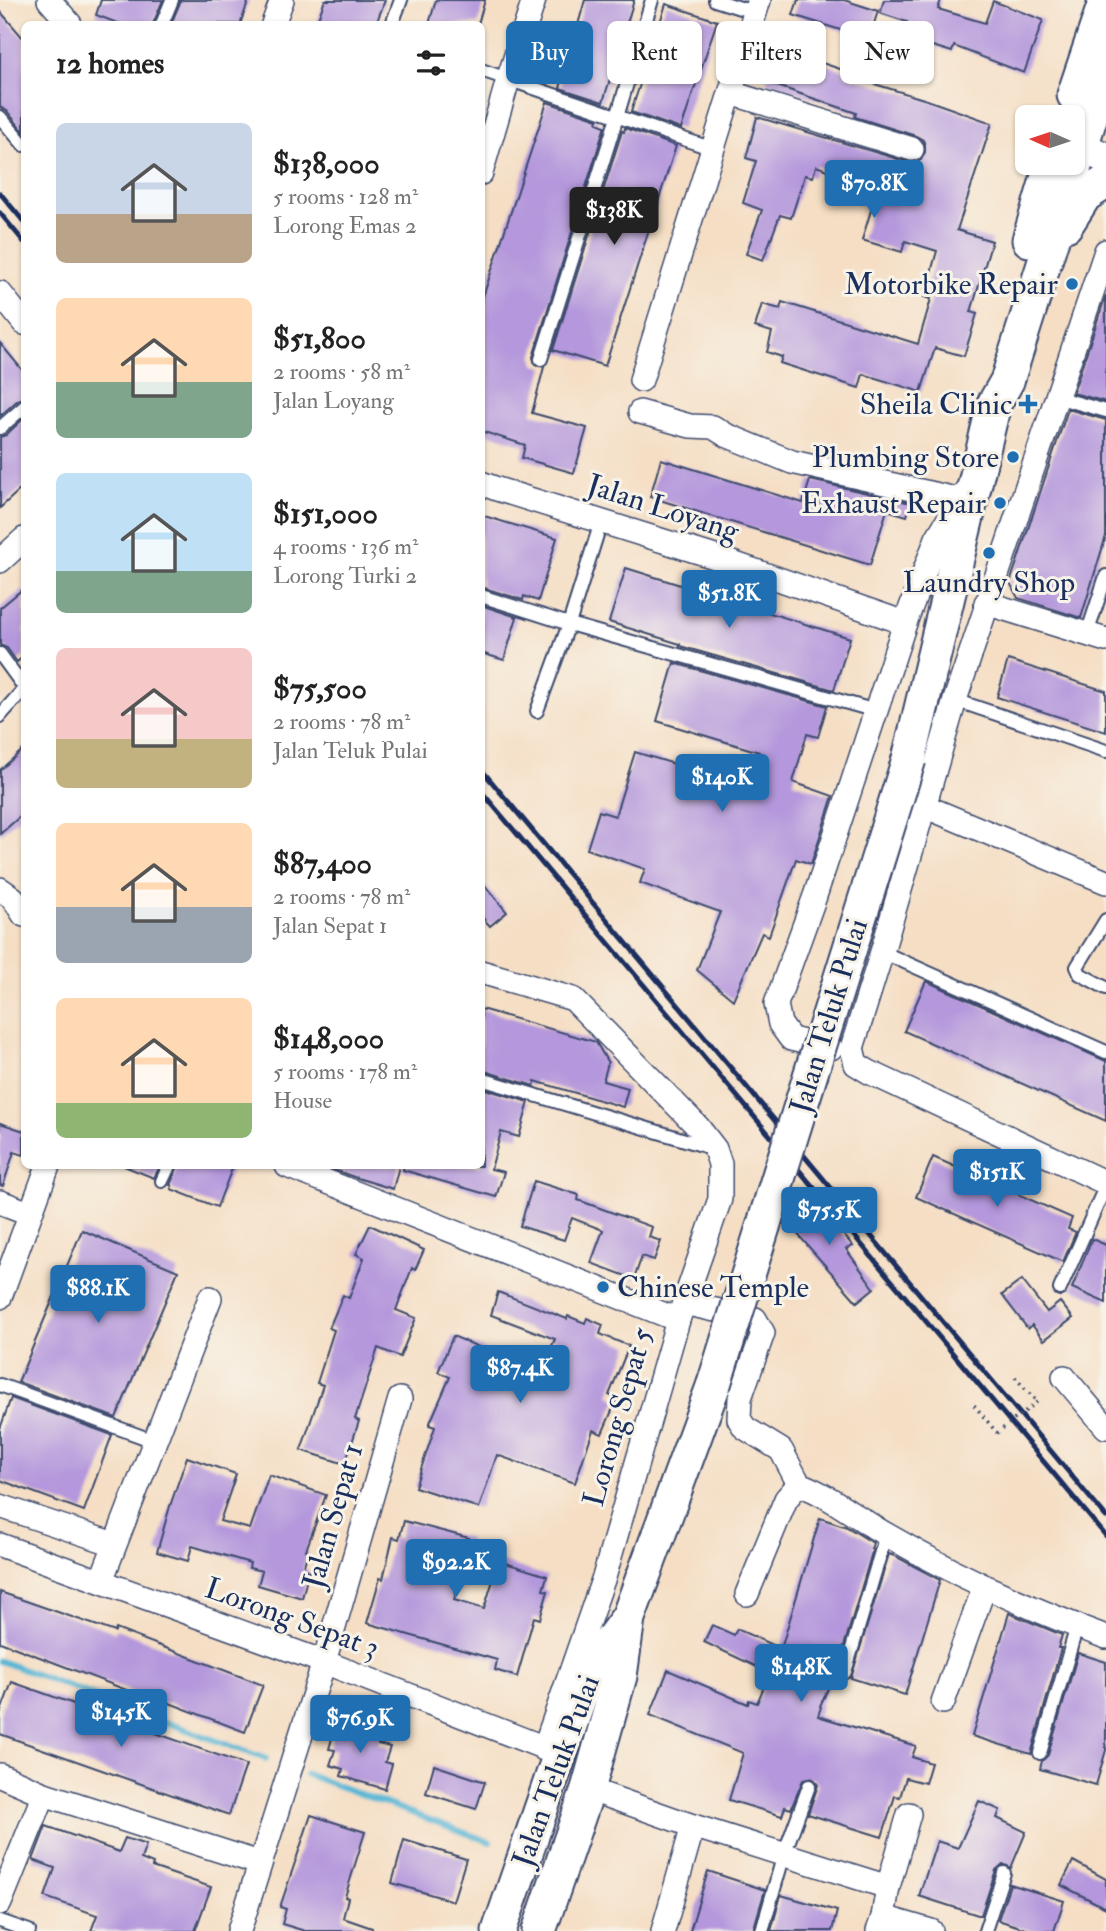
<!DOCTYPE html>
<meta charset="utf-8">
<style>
:root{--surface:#fff;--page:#f6f6f6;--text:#222;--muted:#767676;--accent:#1f6fb2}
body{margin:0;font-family:"IM FELL Double Pica",serif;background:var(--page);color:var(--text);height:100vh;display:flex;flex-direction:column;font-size:26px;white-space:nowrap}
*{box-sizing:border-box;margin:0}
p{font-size:23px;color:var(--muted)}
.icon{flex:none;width:38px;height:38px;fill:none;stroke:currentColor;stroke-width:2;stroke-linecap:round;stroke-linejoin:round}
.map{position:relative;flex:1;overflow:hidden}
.panel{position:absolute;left:21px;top:21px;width:464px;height:1148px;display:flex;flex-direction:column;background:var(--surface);border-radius:10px;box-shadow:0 2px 5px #0004}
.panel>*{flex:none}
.top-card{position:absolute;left:506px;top:21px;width:495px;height:63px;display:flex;gap:14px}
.needle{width:46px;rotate:273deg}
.controls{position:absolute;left:1015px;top:105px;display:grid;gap:14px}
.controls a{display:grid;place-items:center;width:70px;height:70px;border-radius:10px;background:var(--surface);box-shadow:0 2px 5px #0004;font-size:35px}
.price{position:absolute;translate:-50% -60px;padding:0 16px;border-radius:7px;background:var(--accent);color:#fff;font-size:23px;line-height:46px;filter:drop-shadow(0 2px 4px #0008)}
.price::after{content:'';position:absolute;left:50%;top:42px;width:21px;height:16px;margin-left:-10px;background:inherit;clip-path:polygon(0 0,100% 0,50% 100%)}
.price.active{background:#222;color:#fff}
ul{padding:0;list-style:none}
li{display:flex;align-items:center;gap:21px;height:175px;padding:0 35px}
li span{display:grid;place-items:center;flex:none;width:196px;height:140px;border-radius:10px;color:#555}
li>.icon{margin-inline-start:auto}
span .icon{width:84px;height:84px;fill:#fffc;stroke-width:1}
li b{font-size:30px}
h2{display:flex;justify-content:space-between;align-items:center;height:84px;padding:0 35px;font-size:30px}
.chip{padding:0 24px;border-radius:10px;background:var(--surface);box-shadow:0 2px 5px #0004;font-size:24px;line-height:63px}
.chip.active{background:var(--accent);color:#fff}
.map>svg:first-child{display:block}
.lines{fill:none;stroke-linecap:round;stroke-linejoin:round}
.stream{stroke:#56b6d5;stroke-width:6}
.building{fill:#b497dc}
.service-casing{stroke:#3c496d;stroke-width:16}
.minor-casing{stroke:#3c496d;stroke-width:26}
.tertiary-casing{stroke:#3c496d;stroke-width:33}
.secondary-casing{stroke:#3c496d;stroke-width:37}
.path{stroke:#3c496d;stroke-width:3.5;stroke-dasharray:2 5;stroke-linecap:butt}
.service{stroke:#fff;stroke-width:12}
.minor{stroke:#fff;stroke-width:23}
.tertiary{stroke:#fff;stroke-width:30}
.secondary{stroke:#fff;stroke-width:33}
.rail{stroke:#1b2f5e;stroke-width:5}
.secondary-bridge-casing{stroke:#3c496d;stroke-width:37;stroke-linecap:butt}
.path-bridge{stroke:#3c496d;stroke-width:3.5;stroke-dasharray:2 5;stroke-linecap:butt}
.secondary-bridge{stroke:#fff;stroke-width:33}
.poi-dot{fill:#1f6fb2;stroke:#f7f3e8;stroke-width:2.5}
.labels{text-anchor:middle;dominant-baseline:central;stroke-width:6;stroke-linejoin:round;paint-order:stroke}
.poi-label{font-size:30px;fill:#1b2f5e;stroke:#f7f3e8;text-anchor:end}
.street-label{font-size:30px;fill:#1b2f5e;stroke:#f7f3e8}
</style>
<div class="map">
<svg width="1106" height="1931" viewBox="0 0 1106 1931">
<rect width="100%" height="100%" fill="#f7f3e8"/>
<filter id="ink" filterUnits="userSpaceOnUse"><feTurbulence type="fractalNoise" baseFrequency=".0143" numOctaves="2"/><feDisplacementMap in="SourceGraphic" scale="14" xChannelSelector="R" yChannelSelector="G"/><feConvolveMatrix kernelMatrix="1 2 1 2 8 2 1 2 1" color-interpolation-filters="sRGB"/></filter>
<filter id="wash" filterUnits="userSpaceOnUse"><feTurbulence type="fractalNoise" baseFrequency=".00686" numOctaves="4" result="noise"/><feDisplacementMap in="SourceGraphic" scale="28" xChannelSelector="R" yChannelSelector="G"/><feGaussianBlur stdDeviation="1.57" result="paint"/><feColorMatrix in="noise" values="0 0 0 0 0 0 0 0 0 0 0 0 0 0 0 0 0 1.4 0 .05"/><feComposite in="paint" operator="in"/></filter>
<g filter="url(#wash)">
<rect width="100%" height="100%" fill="#f5dec4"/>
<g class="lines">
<g class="stream">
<path d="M0 1661 266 1759"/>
<path d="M306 1774 490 1842"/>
</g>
</g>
<g id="blocks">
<g class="building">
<path d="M101 0H163L153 24H120L96 15Z"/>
<path d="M181 0H249L240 24H171Z"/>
<path d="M325 0H385L376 24H316Z"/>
<path d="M436 0H485L478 24H429Z"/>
<path d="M585 0H634L603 102 560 88Z"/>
<path d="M798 0H844L878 11 869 39 793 15Z"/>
<path d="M884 0H941L938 9 985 23 993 1 1043 20 1024 73 954 46 952 52 903 37 907 22 880 13Z"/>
<path d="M666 4 717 21 681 129 631 112Z"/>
<path d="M0 11 24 39V132L7 111 0 107Z"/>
<path d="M777 48 846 71 845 75 927 100 992 123 957 230 992 241 971 312 977 314 964 356 935 348 921 392 863 374 859 388 780 363 782 357 767 352 772 332 755 327 762 304 780 309 782 302 918 344 931 299 924 297 937 251 905 241 902 252 862 240 878 187 816 166 813 177 805 175 791 218 780 215 763 260 746 254 762 210 743 203 756 161 746 158 757 117 908 162 914 163 921 160 925 152V145L923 140 916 136 855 117 856 113 766 82Z"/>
<path d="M547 102 598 119 597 123 605 126 533 357 535 365 544 367 532 413 587 428 574 473 522 458 525 445 481 431V303Z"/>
<path d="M625 128 676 146 605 366 553 350 622 131 624 132Z"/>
<path d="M1106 295V402L1073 393Z"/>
<path d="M0 343 24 372V398L18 400 0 416Z"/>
<path d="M1068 409 1106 420V536L1081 618 1018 598 1010 583Z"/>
<path d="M24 418V486L0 508V437L6 435Z"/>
<path d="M661 459 803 503 810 480 911 503 907 516 887 510 870 565 650 497Z"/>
<path d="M481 515 557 538 538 601 524 596 523 600 481 587Z"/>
<path d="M626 568 850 638 834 690 680 646V644L609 622Z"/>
<path d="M24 588V656L17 662 7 648 0 645V608Z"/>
<path d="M481 605 517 617 504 660 481 653Z"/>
<path d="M1008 660 1106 691V732L997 697Z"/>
<path d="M674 663 827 706 818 737 807 734 793 782 833 796 811 864 796 859 769 936 762 933 733 1000 697 970 720 912 640 883 645 869 587 849 599 811 615 816 635 752 694 770 695 766 747 785 759 752 657 721Z"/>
<path d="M24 749V813L0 834V770Z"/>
<path d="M481 881 507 912 490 926 481 916Z"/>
<path d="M926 981 1106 1061V1121L904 1031Z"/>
<path d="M481 1009 596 1042 608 1063 603 1081 628 1088 623 1107 535 1081 534 1086 481 1070Z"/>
<path d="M481 1088 529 1102 519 1137 501 1132 491 1169 504 1172 496 1197 403 1170 404 1166H481Z"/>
<path d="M0 1123 24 1131V1155L14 1152 3 1186 0 1185Z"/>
<path d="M933 1157 1072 1218 1068 1229 1076 1232 1063 1262 916 1197Z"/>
<path d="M124 1166H160L154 1178Z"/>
<path d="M178 1166H233L217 1207 171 1189 172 1186 170 1185Z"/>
<path d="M329 1166H399L393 1189 354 1177 329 1168Z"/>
<path d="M534 1181 579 1195 578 1200 652 1227 649 1237 661 1241 654 1260 642 1256 634 1279 591 1263 603 1230 572 1218 564 1240 520 1226Z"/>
<path d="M815 1201 853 1246 846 1249 874 1288 857 1302 795 1231 784 1224 790 1205 804 1210Z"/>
<path d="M370 1225 424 1250 415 1270 412 1268 396 1310 416 1318 400 1357 378 1348 355 1419 359 1421 345 1464 301 1450 323 1385 317 1383 334 1330 329 1328 343 1295 349 1298 364 1258 356 1254Z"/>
<path d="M82 1230 178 1271 116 1418 18 1382Z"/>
<path d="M1092 1239 1106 1245V1303L1072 1288Z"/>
<path d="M1022 1280 1047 1312 1060 1302 1073 1318 1044 1340 1032 1325 1028 1329 1002 1295Z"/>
<path d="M498 1292 567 1319 568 1316 585 1323 587 1318 603 1325 600 1334 629 1346 609 1395 617 1399 602 1434 593 1430 575 1483 497 1455 479 1508 415 1487 435 1427 429 1425 450 1377 438 1372 453 1336 540 1373 555 1339 491 1315Z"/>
<path d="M11 1398 112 1435 84 1511 0 1480V1429Z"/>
<path d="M187 1457 236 1474 220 1521 250 1529 269 1475 326 1495 306 1550 308 1551 303 1569 309 1571 302 1598 258 1585 262 1571 249 1568 250 1563 192 1546 188 1561 157 1552 170 1506Z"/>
<path d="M820 1518 847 1527 873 1543 871 1549H873L836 1673H835L820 1706 821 1707 818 1716 916 1746 912 1757 931 1763 925 1783 906 1778 900 1797 895 1796 882 1837 808 1814 818 1785 815 1780 811 1778 803 1780 791 1809 785 1807 782 1816 729 1800 743 1753 650 1715 668 1670 748 1704 749 1700 757 1703 770 1673 704 1642 712 1625 734 1635 737 1629 781 1649Z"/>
<path d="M404 1521 469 1538 454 1600 484 1609 499 1561 547 1576 543 1590 548 1591 540 1619 534 1617 517 1677 495 1670 497 1660 367 1623 380 1578 383 1579 393 1537 399 1539Z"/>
<path d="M889 1554 897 1557 940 1580 905 1695 851 1678Z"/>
<path d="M0 1592 115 1632 116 1629 263 1685 245 1732 167 1702 166 1705 0 1642Z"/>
<path d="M1009 1613 1062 1635 1058 1648H1061L1031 1754 972 1736Z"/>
<path d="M1078 1653 1106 1662V1750L1096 1785 1040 1769 1042 1761 1048 1755Z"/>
<path d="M12 1682 246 1765 229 1815 0 1734V1714Z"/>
<path d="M337 1721 381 1734 378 1744 390 1747 385 1762 392 1764 385 1789 341 1776 343 1769 330 1765 335 1750 329 1749Z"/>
<path d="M434 1765 485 1782 476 1809 426 1793Z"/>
<path d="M979 1801 1000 1810 997 1818 1026 1832 1011 1868 1003 1864 996 1870 981 1915H978L919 1896 937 1841 958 1848Z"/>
<path d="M311 1815 365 1832 345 1897 348 1898 343 1918 372 1928V1931H305L282 1924 286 1909 280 1907Z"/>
<path d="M46 1826 119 1852 125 1838 146 1845 141 1859 153 1864 152 1867 211 1887 195 1931H91L97 1915 45 1897 55 1868 33 1860Z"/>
<path d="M404 1840 466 1859 453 1901 392 1883Z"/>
<path d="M1073 1861 1106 1879V1908L1061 1885Z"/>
<path d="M708 1871 765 1890 753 1931H690Z"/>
<path d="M1010 1884 1064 1901 1054 1931H1032L998 1920Z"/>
<path d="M781 1895 837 1911 832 1931H771Z"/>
</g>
</g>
</g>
<g filter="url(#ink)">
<use href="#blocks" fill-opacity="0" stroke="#3c496d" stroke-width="2"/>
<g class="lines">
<g class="service-casing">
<g id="service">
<path d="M715 0 756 13"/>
<path d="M162 24 172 0"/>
<path d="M392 24 401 0"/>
<path d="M481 70 713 149"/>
<path d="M0 117 24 145"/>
<path d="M541 359 617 117 652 0"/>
<path d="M1056 397 1106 411"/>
<path d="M0 428 24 407"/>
<path d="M481 596 569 624 876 711"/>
<path d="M1087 634 1106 576"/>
<path d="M0 654 24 687"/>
<path d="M955 700 1106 751"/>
<path d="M537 711 569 624 601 522"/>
<path d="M0 716 24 689"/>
<path d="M1106 920 1077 967 1080 974 1106 988"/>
<path d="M882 952 1106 1052"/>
<path d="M481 1079 712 1148"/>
<path d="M162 1181 169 1166"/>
<path d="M1060 1289 1106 1185"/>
<path d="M0 1385 154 1441"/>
<path d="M845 1672 886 1535"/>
<path d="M1040 1753 1077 1626"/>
<path d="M0 1921 29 1931"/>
<path d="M762 1931 784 1854 809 1786"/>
<path d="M985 1931 1004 1873"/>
</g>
</g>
<g class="minor-casing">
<g id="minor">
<path d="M49 0 70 24"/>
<path d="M273 24 282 0"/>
<path d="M731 93 912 149"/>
<path d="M481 173 508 80 534 0"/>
<path d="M1106 251 955 700 882 952 852 1048 856 1064 869 1072 1106 1183"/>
<path d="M0 293 24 323"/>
<path d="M641 380 759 0"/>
<path d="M640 412 690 426 713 427 726 435 792 462 960 500"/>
<path d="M481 483 497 489 718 558 905 623"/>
<path d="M0 561 24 539"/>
<path d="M986 603 1106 640"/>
<path d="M924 806 1106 882"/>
<path d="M0 889 13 898 24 915"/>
<path d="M481 972 573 999 698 1127 715 1149 720 1164V1199L678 1320 605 1574 544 1749"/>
<path d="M831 1048 791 1039 780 1024 776 1004 815 896 905 623 937 538 965 492"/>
<path d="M287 1166 678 1320"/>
<path d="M0 1202 29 1213"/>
<path d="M0 1297 48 1166"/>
<path d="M684 1303 755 1319 763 1333 740 1398 739 1419 745 1428 781 1450 799 1484"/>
<path d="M1064 1377 1106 1427"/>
<path d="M799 1484C831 1496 857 1518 887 1535 957 1576 1030 1609 1106 1637"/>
<path d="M0 1506 114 1544"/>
<path d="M0 1545 324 1662 558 1753"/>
<path d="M101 1581 210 1298"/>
<path d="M747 1594 786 1499 799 1484"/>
<path d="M943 1702 984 1588"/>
<path d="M0 1775 44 1794 259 1863"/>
<path d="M588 1789 693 1826 888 1887"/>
<path d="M0 1903 44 1794"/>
<path d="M883 1917 931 1931"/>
<path d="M239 1931 324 1662 400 1399"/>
<path d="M663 1931 693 1826"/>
<path d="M878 1931 883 1917 888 1887 909 1814"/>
</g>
</g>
<g class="tertiary-casing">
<path id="tertiary" d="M1073 143 1106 158"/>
</g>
<g class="secondary-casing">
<g id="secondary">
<path d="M1074 95 1106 0"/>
<path d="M1066 225 1085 195 1106 182"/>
<path d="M1029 240 1052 163"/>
<path d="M909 759 994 404 1007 381 1106 68"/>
<path d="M499 1931 589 1670 626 1620"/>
<path d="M539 1931 588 1789 620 1676 628 1618 714 1384"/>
</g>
</g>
<g class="path">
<path d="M1015 1377 1037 1402"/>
<path d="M974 1405 997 1433"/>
</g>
<use href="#service" class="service"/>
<use href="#minor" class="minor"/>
<use href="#tertiary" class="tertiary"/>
<use href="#secondary" class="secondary"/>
<g class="rail">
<path d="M0 193 24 222"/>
<path d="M0 213 24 242"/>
<path d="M481 769 1106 1517"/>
<path d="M481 791 1106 1536"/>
</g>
<g class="secondary-bridge-casing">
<path id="secondary-bridge" d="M714 1384 909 759"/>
</g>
<path class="path-bridge" d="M997 1433 1037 1402"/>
<use href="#secondary-bridge" class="secondary-bridge"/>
</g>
</g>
<g class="poi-dot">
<circle cx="1072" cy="284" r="7"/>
<path d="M1024.5 393.5h7v7h7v7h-7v7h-7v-7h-7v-7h7z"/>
<circle cx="1013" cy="457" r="7"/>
<circle cx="1000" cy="503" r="7"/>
<circle cx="989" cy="553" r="7"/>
<circle cx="603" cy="1287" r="7"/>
</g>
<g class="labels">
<g class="poi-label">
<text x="1058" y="284">Motorbike Repair</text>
<text x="1012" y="404">Sheila Clinic</text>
<text x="999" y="457">Plumbing Store</text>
<text x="986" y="503">Exhaust Repair</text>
<text x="989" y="582" text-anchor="middle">Laundry Shop</text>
<text x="617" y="1287" text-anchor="start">Chinese Temple</text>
</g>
<g class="street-label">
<text transform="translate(663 508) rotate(18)">Jalan Loyang</text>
<text transform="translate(829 1016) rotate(-73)">Jalan Teluk Pulai</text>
<text transform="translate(618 1417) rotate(-74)">Lorong Sepat 5</text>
<text transform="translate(333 1516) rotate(-74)">Jalan Sepat 1</text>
<text transform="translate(292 1618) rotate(20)">Lorong Sepat 3</text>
<text transform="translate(556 1771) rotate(-70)">Jalan Teluk Pulai</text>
</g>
</g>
</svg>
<div class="controls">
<a><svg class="needle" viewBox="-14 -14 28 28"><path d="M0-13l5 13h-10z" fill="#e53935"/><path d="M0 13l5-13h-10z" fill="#767676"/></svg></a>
</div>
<b class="price" style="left:874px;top:220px">$70.8K</b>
<b class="price active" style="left:614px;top:247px">$138K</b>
<b class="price" style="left:729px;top:630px">$51.8K</b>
<b class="price" style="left:722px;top:814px">$140K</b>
<b class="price" style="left:997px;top:1209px">$151K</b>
<b class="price" style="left:829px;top:1247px">$75.5K</b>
<b class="price" style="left:98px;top:1325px">$88.1K</b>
<b class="price" style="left:520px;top:1405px">$87.4K</b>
<b class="price" style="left:456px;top:1599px">$92.2K</b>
<b class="price" style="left:801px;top:1704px">$148K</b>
<b class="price" style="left:121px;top:1749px">$145K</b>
<b class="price" style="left:360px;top:1755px">$76.9K</b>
<div class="top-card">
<a class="chip active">Buy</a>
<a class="chip">Rent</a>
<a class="chip">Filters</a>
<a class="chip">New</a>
</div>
<section class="panel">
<h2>12 homes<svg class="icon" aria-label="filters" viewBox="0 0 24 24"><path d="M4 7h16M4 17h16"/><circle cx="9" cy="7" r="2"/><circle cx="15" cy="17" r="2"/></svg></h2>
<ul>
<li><span style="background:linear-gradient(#c9d6e8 65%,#b9a48a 0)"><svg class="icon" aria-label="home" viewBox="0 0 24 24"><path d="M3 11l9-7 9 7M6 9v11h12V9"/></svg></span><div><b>$138,000</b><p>5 rooms · 128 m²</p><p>Lorong Emas 2</p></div></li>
<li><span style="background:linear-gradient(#ffd9b3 60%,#7fa58c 0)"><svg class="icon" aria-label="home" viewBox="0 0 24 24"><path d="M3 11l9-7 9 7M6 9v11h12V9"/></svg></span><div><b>$51,800</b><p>2 rooms · 58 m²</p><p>Jalan Loyang</p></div></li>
<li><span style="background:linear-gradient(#bfe0f5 70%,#7fa58c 0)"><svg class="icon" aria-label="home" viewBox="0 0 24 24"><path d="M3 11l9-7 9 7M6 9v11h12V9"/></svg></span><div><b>$151,000</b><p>4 rooms · 136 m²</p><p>Lorong Turki 2</p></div></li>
<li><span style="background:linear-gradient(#f6c9c9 65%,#c2b280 0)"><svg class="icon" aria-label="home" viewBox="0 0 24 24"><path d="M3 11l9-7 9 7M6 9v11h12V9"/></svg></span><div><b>$75,500</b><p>2 rooms · 78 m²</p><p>Jalan Teluk Pulai</p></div></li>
<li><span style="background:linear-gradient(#ffd9b3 60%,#9aa5b1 0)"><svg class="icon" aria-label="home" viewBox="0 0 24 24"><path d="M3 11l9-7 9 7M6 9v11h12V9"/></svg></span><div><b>$87,400</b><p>2 rooms · 78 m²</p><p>Jalan Sepat 1</p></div></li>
<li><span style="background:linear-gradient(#ffd9b3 75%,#8fb573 0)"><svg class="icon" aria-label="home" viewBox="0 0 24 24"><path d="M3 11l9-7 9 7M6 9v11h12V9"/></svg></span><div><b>$148,000</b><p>5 rooms · 178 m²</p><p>House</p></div></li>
</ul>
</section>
</div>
